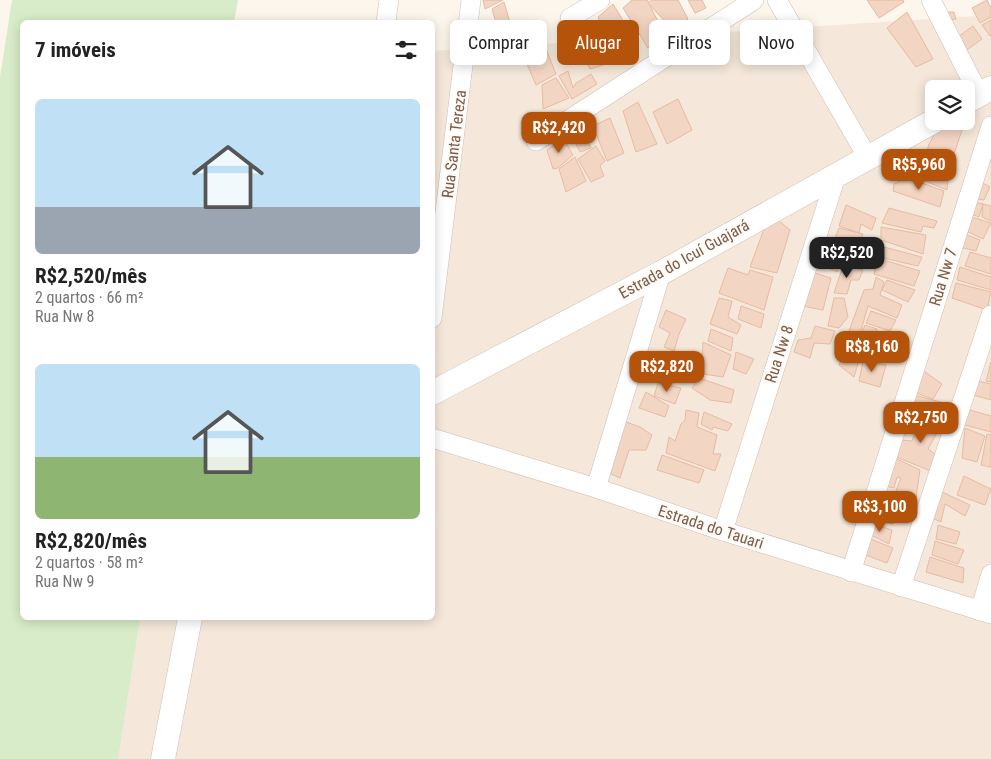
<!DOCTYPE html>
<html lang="pt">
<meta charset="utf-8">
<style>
:root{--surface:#fff;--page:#f2f2f2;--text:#222;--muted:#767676;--accent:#b45309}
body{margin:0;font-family:"Roboto Condensed",sans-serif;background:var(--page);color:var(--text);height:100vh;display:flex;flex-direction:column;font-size:19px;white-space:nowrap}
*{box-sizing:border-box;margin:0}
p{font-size:16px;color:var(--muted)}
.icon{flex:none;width:28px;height:28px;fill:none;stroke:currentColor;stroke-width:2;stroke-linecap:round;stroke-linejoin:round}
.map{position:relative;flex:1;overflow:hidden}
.drawer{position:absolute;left:20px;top:20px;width:415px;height:600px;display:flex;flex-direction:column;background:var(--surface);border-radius:8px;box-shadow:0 2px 12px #0003}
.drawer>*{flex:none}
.top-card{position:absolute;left:450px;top:20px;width:465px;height:45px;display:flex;gap:10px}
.controls{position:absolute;left:925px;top:80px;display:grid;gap:10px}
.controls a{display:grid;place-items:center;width:50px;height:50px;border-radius:8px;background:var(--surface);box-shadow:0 2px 12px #0003;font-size:25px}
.price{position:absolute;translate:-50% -42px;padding:0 11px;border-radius:10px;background:var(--accent);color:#fff;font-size:16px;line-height:32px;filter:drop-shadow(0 1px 2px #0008)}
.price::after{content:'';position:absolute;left:50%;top:30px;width:15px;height:11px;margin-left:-8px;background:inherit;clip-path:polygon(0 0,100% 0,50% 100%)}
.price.on{background:#222;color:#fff}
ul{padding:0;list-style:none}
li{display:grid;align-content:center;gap:10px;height:265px;padding:0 15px}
li span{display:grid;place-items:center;height:155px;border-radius:8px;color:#555}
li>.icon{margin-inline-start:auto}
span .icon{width:90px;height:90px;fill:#fffc;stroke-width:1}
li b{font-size:21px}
h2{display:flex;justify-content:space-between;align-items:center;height:60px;padding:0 15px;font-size:21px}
.tag{padding:0 18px;border-radius:8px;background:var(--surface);box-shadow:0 2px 12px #0003;font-size:18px;line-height:45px}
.tag.on{background:var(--accent);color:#fff}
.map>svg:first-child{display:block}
.residential{fill:#f5e8da;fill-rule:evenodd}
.green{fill:#d8ecc9}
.building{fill:#f3d5c3;stroke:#e6bba3}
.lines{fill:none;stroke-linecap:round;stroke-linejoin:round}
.minor-casing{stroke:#d1beb0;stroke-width:20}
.tertiary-casing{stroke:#d1beb0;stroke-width:25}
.minor{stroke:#fff;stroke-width:19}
.tertiary{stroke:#fff;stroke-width:24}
.labels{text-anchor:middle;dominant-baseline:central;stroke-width:4;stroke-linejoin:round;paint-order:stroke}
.street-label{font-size:16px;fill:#7a5c4d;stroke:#fffaf3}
</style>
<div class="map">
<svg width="991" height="759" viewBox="0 0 991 759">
<rect width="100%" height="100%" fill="#fdf6ec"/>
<path class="residential" d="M991 15V759H0L22 618H432L433 51ZM934 89H966V121H934Z"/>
<path class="green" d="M12 0H238L234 22H22V618H140L118 759H0V77Z"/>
<g class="building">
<path d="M483 0H503L485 9Z"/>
<path d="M632 0H647L664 33 648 48 623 8Z"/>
<path d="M652 0H678L688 19 671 28 648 3Z"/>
<path d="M688 0H702L706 8 695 13Z"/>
<path d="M867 0H903L904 2 879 18Z"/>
<path d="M987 0 991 8V17L980 23 972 8Z"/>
<path d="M504 2 511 26 499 33 492 9Z"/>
<path d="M613 4 636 42 615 57 598 17Z"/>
<path d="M907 12 933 59 916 67 887 28Z"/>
<path d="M948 12H954L956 19 948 20Z"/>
<path d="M991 20V36H990L982 25Z"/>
<path d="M589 24 606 64 590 69 571 30Z"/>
<path d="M973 26 982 39 964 52 955 39Z"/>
<path d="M510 38 514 54 504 56 501 41Z"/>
<path d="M498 40 503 58 493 61 490 44Z"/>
<path d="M544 44 556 74 536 85 524 57Z"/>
<path d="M568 71 573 88 576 83 591 74 597 84 572 99 559 76Z"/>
<path d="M556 78 569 98 543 109 542 85Z"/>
<path d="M678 99 692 130 667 144 653 112Z"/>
<path d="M638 102 657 144 636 152 623 111Z"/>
<path d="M610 118 624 153 607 161 593 126Z"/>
<path d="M953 121H965L952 160 926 155 929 144 938 128Z"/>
<path d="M583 131 591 148 580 152 573 138Z"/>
<path d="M564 140 573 155 558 168 553 169 547 150Z"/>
<path d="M596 146 605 161 600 166 604 176 591 182 578 159Z"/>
<path d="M575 157 586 181 566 192 559 169Z"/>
<path d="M913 158 928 169 948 178 947 190 908 174Z"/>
<path d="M900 175 944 191 940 207 893 191 894 183H898Z"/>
<path d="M977 180 990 187 984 200 971 198Z"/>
<path d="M973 202 983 204 979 217 971 214Z"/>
<path d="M983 204 991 206V221L982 217Z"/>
<path d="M846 205 876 218 872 230 861 224 859 233 839 226Z"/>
<path d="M889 208 937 221 934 228 923 226 921 232 882 223Z"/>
<path d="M968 216 991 223 983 239 964 230Z"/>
<path d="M778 220 790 230 777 273 750 267 764 229Z"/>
<path d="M881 227 926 235 923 254 881 240Z"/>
<path d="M839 228 863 234 858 250 844 244 837 272 824 266Z"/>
<path d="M962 233 980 240 976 251 959 247Z"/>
<path d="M880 246 922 257 918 266 879 257Z"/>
<path d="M970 252 991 258V274L965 266Z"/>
<path d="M877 258 920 271 914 286 874 274Z"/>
<path d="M843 266 863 270 859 280H851L847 294 834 293Z"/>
<path d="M960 267 991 277V290L957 280Z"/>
<path d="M728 268 748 275 750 270 773 277 764 310 719 293Z"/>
<path d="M812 272 831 278 823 310 803 306Z"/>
<path d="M876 277 884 282 880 295 902 305 897 318 868 306 860 334 849 331 864 290 873 289Z"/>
<path d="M887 280 915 290 908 302 882 290Z"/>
<path d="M956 283 991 292 987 310 952 298Z"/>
<path d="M719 298 732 301 728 317 741 325 737 334 710 324Z"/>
<path d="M834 298H844L848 317 839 328 828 326Z"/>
<path d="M741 306 764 314 761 328 738 319Z"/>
<path d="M666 310 686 319 679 334 674 351 664 347 670 333 659 327Z"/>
<path d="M871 311 896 320 890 331 866 323Z"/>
<path d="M865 325 877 329 873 343 878 348 875 361 860 357 854 377 839 365 852 335 860 337Z"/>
<path d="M815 326 835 331 830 344 814 343 810 358 794 352 798 340 811 338Z"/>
<path d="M711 329 733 338 731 351 708 341Z"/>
<path d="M703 342 731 355 723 377 697 373 702 357Z"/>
<path d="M736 352 754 359 746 374 733 369Z"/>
<path d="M643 356 671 368 666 380 650 381 636 374Z"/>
<path d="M863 361 886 365 880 387 859 381Z"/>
<path d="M991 362V382L986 381Z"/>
<path d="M921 369 942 384 933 399 913 392Z"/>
<path d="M699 378 734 390 731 403 710 400 692 388Z"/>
<path d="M973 380 991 384V400L969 394Z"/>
<path d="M658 383 681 388 675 404 654 396Z"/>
<path d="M646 392 669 406 665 417 639 408Z"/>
<path d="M910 394 941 402 940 414 919 410 913 425 900 424Z"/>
<path d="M966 409 991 416V432L957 423Z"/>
<path d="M686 410 699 413 697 427 717 435 713 454H721L715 471 666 453 669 437 675 441 681 424 685 420Z"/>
<path d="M704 412 732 424 728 431 713 427 712 430 701 424Z"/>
<path d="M922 413 943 422 928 449 939 457 933 472 894 456 901 440 912 441Z"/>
<path d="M621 420 640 427 652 435 646 450H629L620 478 609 473Z"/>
<path d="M965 428 985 436 977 462 962 458Z"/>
<path d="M987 434 991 435V467L981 465Z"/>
<path d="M662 455 704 470 699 483 657 470Z"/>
<path d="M893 457 920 470 916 497 896 491 901 478 897 477 894 488 881 485Z"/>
<path d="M964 476 991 489 985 505 957 495Z"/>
<path d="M940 491 970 505 965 516 945 504 941 522 930 517Z"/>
<path d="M876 505 898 510 893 524 870 519Z"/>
<path d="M870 523 892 530 889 544 865 532Z"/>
<path d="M938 525 960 532 956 544 936 539Z"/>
<path d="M866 537 893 548 887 563 863 554Z"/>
<path d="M935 541 964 550 958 564 932 555Z"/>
<path d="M930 557 964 568 963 583 926 572Z"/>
</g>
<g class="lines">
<g class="minor-casing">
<g id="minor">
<path d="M777 0 868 158"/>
<path d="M931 0 979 95"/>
<path d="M570 18 600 0"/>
<path d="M386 22 389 0"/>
<path d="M536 141 754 0"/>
<path d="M432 318 471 0"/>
<path d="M432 438 596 488 723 531 991 614"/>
<path d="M596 488 661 273"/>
<path d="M723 531 836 176"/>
<path d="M851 572 991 126"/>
<path d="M901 587 991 315"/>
<path d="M980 611 991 574"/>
</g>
</g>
<g class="tertiary-casing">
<g id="tertiary">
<path d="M966 102 991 88"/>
<path d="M432 393 661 273 934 121"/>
<path d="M163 759 190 618"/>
</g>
</g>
<use href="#minor" class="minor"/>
<use href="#tertiary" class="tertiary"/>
</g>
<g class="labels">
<g class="street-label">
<text transform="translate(454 144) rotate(-83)">Rua Santa Tereza</text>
<text transform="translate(684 259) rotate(-29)">Estrada do Icuí Guajará</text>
<text transform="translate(943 277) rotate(-73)">Rua Nw 7</text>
<text transform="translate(779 354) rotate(-72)">Rua Nw 8</text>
<text transform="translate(711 527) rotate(18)">Estrada do Tauari</text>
</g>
</g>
</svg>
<div class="controls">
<a><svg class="icon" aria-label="layers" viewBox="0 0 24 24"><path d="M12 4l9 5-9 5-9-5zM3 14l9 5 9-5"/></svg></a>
</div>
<b class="price" style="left:559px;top:154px">R$2,420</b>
<b class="price" style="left:919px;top:191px">R$5,960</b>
<b class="price on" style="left:847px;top:279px">R$2,520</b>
<b class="price" style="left:872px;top:373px">R$8,160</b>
<b class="price" style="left:667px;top:393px">R$2,820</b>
<b class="price" style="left:921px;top:444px">R$2,750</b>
<b class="price" style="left:880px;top:533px">R$3,100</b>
<div class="top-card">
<a class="tag">Comprar</a>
<a class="tag on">Alugar</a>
<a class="tag">Filtros</a>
<a class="tag">Novo</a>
</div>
<section class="drawer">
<h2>7 imóveis<svg class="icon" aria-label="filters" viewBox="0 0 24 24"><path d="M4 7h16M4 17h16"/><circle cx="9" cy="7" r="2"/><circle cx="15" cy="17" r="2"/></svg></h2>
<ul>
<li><span style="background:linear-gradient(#bfe0f5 70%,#9aa5b1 0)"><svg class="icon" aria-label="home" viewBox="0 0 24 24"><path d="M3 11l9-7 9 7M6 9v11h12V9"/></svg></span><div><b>R$2,520/mês</b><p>2 quartos · 66 m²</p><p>Rua Nw 8</p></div></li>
<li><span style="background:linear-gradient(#bfe0f5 60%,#8fb573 0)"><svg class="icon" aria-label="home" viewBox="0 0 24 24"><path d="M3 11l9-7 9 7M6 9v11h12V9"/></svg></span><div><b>R$2,820/mês</b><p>2 quartos · 58 m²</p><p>Rua Nw 9</p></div></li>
</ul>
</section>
</div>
